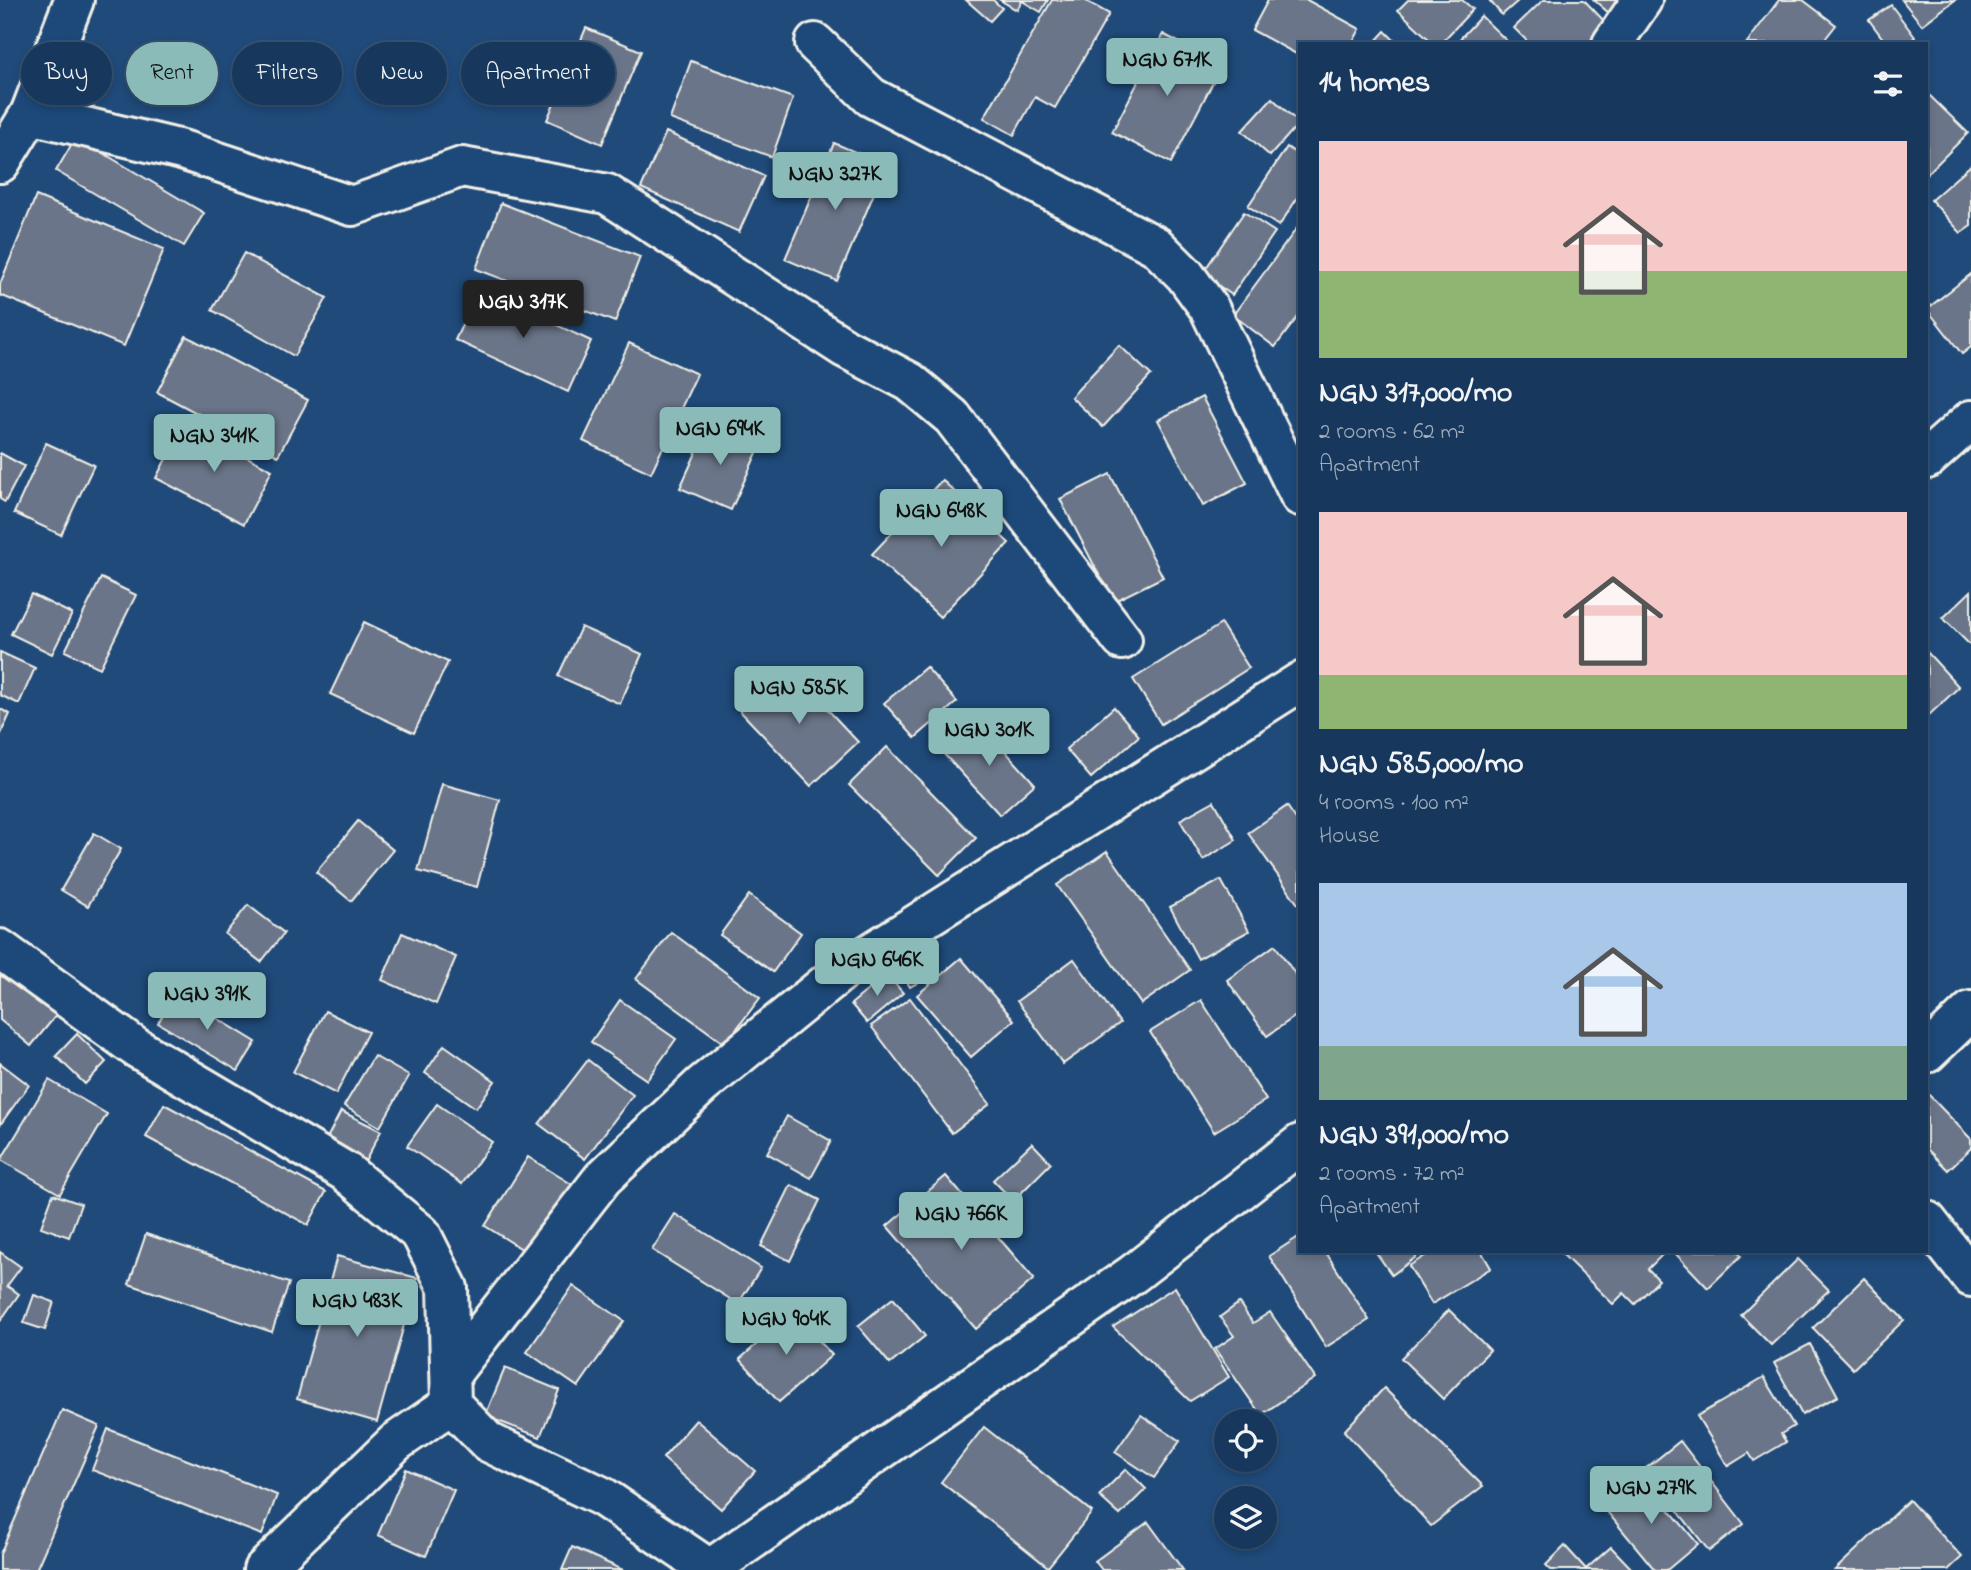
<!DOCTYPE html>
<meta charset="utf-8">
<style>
:root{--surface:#17385c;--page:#244365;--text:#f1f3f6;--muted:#9eacbb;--line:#365272;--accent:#8bbbb9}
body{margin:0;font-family:"Indie Flower",sans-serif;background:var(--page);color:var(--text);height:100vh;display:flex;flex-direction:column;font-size:26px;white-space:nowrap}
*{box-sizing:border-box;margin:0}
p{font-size:23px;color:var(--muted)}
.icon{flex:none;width:38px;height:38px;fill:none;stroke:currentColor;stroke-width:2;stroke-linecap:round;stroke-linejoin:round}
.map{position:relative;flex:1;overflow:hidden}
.side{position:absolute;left:1298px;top:42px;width:630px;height:1211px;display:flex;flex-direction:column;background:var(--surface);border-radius:0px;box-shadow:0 4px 10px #0003,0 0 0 2px var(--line)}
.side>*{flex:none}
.hud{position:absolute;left:21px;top:42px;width:665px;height:63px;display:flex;gap:14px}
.tools{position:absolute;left:1214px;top:1409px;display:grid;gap:14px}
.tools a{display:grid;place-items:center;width:63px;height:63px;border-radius:50%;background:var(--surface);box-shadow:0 4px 10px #0003,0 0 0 2px var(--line);font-size:35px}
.price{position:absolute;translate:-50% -60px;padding:0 16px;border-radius:7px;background:var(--accent);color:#111;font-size:23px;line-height:46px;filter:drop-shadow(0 2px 4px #0008)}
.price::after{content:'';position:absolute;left:50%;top:42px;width:21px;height:16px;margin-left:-10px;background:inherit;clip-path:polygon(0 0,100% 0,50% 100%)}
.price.selected{background:#222;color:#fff}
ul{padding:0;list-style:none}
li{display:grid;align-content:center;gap:14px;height:371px;padding:0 21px}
li span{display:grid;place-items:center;height:217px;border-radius:0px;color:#555}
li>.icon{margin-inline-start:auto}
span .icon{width:126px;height:126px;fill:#fffc;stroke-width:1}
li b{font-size:30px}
h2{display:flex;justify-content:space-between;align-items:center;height:84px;padding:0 21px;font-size:30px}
.chip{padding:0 24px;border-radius:32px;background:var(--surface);box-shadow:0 4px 10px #0003,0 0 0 2px var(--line);font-size:24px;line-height:63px}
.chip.selected{background:var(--accent);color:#111}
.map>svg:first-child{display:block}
.building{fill:#6a7489;stroke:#f4f1e8;stroke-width:2}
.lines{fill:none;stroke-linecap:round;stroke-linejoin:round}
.minor-casing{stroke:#f4f1e8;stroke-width:44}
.minor{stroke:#1f4a7a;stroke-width:38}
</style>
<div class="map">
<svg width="1971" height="1570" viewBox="0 0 1971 1570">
<rect width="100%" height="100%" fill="#1f4a7a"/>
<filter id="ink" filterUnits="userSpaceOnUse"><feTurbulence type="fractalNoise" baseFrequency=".0143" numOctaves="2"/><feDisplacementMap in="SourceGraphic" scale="14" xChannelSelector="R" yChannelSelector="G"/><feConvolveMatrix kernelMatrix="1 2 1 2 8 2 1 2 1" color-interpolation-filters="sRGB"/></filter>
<g filter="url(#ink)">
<g class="building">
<path d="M966 0H993L1002 8 990 21Z"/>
<path d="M1000 0H1048L1041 12 1022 1 1017 10Z"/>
<path d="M1052 0H1084L1109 14 1055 108 1035 97 1014 135 984 118Z"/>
<path d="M1268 0H1307L1360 29 1352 44H1300V56L1252 30Z"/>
<path d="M1408 0H1462L1473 9 1440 44H1434L1398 10Z"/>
<path d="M1489 0H1519L1502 15Z"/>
<path d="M1543 0H1584L1607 24 1588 44H1530L1514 28Z"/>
<path d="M1594 0H1623L1610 14Z"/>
<path d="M1779 0H1803L1836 25 1821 44H1746Z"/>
<path d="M1902 0H1955L1922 25Z"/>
<path d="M1891 5 1915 37 1907 44H1887L1869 20Z"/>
<path d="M1481 16 1510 44H1455Z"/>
<path d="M586 28 641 51 602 144 547 120Z"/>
<path d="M1385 31 1398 44H1373Z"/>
<path d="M1163 34 1222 65 1171 163 1112 132Z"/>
<path d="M691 61 793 98 772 157 670 119Z"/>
<path d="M1927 93 1968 133 1927 174Z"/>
<path d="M1272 98 1299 123 1270 156 1242 131Z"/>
<path d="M666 132 764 176 739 232 641 188Z"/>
<path d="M76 137 204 213 184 246 56 171Z"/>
<path d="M834 143 886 165 837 281 785 259Z"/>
<path d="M1287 147 1300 156V194L1279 226 1248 206Z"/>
<path d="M1971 165V226L1961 233 1931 200Z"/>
<path d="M36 196 164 249 124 346 0 295V284Z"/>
<path d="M501 203 640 257 615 322 476 269Z"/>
<path d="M1244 212 1275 232 1232 295 1202 274Z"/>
<path d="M1300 224V314L1275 347 1233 315Z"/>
<path d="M244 253 327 298 294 356 212 310Z"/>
<path d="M1971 274V347L1962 354 1927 309Z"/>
<path d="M479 289 591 341 568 392 455 340Z"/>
<path d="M186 336 308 400 278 456 157 392Z"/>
<path d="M629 343 697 374 651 473 583 441Z"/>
<path d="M1119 345 1151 375 1103 427 1071 397Z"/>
<path d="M1202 397 1247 483 1203 506 1158 420Z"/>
<path d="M184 424 272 470 244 524 156 478Z"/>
<path d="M709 424 760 446 731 510 680 488Z"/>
<path d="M46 443 94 465 61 535 14 513Z"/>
<path d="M0 453 24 466 5 502 0 499Z"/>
<path d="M1110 474 1163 577 1113 602 1060 499Z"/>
<path d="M942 480 1009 543 940 617 872 554Z"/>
<path d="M101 578 136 595 100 668 65 651Z"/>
<path d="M1971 591V646L1943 618Z"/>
<path d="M31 594 72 614 52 654 11 634Z"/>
<path d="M364 622 448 662 414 733 330 694Z"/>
<path d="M1221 624 1249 668 1161 724 1133 679Z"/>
<path d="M581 627 642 654 620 704 558 676Z"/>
<path d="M0 652 35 668 19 704 0 695Z"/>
<path d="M1927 652 1959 687 1927 717Z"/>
<path d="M788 667 858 742 811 786 740 711Z"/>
<path d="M926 667 957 702 915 738 884 703Z"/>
<path d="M1114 707 1139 736 1091 778 1066 749Z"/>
<path d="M0 709 10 714 0 736Z"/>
<path d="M978 721 1035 784 1000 815 943 753Z"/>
<path d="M887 747 976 838 939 875 849 785Z"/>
<path d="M442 784 500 800 477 887 418 871Z"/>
<path d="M1214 801 1236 840 1203 860 1180 820Z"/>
<path d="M1287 806 1300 825V907L1248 833Z"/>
<path d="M358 821 393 850 351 901 316 872Z"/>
<path d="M94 833 121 849 88 906 61 890Z"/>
<path d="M1107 851 1190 970 1141 1004 1057 885Z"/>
<path d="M1221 880 1249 931 1198 959 1170 907Z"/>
<path d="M749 895 801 933 773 972 720 935Z"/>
<path d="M248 905 284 933 261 962 225 934Z"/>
<path d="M671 932 760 998 725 1044 636 979Z"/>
<path d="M402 933 456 957 436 1004 382 980Z"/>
<path d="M1275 945 1300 981V1013L1267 1036 1227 980Z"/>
<path d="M917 958 928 977 910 987 898 968Z"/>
<path d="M961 958 1014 1020 971 1057 917 995Z"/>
<path d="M1074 959 1120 1023 1063 1064 1017 1001Z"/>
<path d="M0 963 58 1013 31 1046 0 1020Z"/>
<path d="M887 974 903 993 867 1023 851 1004Z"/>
<path d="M176 993 256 1042 238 1071 158 1023Z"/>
<path d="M910 998 990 1104 952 1133 871 1026Z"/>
<path d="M620 1000 676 1039 647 1080 591 1042Z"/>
<path d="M1201 1000 1266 1100 1214 1132 1150 1032Z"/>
<path d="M325 1011 368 1032 336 1094 293 1072Z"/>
<path d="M77 1034 106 1062 85 1084 56 1056Z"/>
<path d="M444 1045 495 1081 476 1108 425 1073Z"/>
<path d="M374 1056 409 1076 380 1127 344 1106Z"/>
<path d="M588 1060 633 1095 585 1159 539 1124Z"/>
<path d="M0 1063 29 1085 0 1125Z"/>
<path d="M49 1080 107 1114 60 1194 1 1160Z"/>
<path d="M1927 1093 1971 1139V1148L1948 1170 1927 1149Z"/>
<path d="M164 1104 326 1192 308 1225 146 1137Z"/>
<path d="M437 1104 492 1142 462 1184 407 1146Z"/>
<path d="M341 1111 381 1131 365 1162 325 1142Z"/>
<path d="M787 1116 831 1141 811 1178 767 1153Z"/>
<path d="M1032 1143 1051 1163 1013 1201 993 1180Z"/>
<path d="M528 1157 573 1185 530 1254 485 1226Z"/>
<path d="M946 1176 1034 1279 976 1329 887 1226Z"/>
<path d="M791 1185 820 1200 790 1261 761 1246Z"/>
<path d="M53 1194 81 1204 69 1237 41 1227Z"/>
<path d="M675 1214 761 1268 738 1304 652 1250Z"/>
<path d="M146 1234 289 1283 272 1332 129 1284Z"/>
<path d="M1300 1236V1251H1325L1369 1320 1326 1347 1269 1256Z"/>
<path d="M1375 1251H1424L1392 1275Z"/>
<path d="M1433 1251H1481L1491 1268 1432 1304 1409 1266Z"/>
<path d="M1559 1251H1658L1662 1255 1648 1269 1659 1280 1635 1304 1624 1293 1613 1304Z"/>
<path d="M1673 1251H1737L1741 1256 1708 1288Z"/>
<path d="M0 1252 21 1267 7 1286 19 1294 1 1320Z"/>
<path d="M337 1256 417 1278 377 1422 297 1399Z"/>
<path d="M1798 1259 1829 1290 1771 1345 1741 1315Z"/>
<path d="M1864 1278 1904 1320 1853 1369 1813 1328Z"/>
<path d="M573 1286 624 1321 578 1387 527 1352Z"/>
<path d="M1175 1287 1229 1377 1190 1401 1113 1327Z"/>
<path d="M34 1295 54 1302 45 1330 24 1323Z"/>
<path d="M893 1298 925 1336 890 1364 858 1326Z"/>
<path d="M1239 1303 1253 1323 1270 1312 1315 1378 1261 1415 1215 1349 1234 1336 1220 1317Z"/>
<path d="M1449 1310 1490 1350 1443 1399 1401 1358Z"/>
<path d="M793 1312 832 1355 779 1402 740 1359Z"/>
<path d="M1810 1344 1838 1396 1802 1415 1774 1363Z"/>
<path d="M505 1368 559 1390 540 1437 485 1416Z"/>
<path d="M1764 1377 1794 1426 1781 1434 1786 1442 1754 1461 1749 1453 1728 1466 1697 1416Z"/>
<path d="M1384 1388 1483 1486 1431 1526 1344 1431Z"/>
<path d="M62 1410 99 1426 36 1570H0V1554Z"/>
<path d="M1141 1415 1180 1441 1154 1478 1115 1452Z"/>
<path d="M696 1420 755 1471 721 1509 663 1458Z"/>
<path d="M984 1427 1092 1512 1048 1567 941 1482Z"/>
<path d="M108 1429 277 1495 262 1535 92 1470Z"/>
<path d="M1680 1441 1744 1524 1709 1551 1645 1469Z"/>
<path d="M406 1469 454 1490 426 1556 378 1535Z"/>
<path d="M1126 1469 1146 1489 1120 1515 1099 1496Z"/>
<path d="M1642 1477 1698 1544 1667 1570H1655L1604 1508Z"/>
<path d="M1909 1500 1962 1557 1948 1570H1835Z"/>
<path d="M1148 1522 1183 1570H1102L1095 1561Z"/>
<path d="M1565 1546 1586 1569 1611 1547 1633 1570H1551L1546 1565Z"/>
<path d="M572 1547 623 1570H562Z"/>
</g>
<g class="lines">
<g class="minor-casing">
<g id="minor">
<path d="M815 43 871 97 1156 246 1185 275 1209 308 1300 496"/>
<path d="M1612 44 1642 0"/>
<path d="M30 114 182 150 352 206 462 167 607 194 845 348 910 382 952 417 1122 640"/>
<path d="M0 163 30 114 74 0"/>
<path d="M1927 459 1971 420"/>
<path d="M0 949 135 1047 346 1172 421 1234 448 1288 451 1404 488 1442 603 1497 711 1570"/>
<path d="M1927 1053 1971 1011"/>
<path d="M1927 1221 1971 1277"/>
<path d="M453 1371 603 1178 702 1085 842 971 1300 682"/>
<path d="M710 1569 1133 1274 1300 1144"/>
<path d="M263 1570 396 1442 451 1404"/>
</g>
</g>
<use href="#minor" class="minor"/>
</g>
</g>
</svg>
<div class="tools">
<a><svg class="icon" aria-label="locate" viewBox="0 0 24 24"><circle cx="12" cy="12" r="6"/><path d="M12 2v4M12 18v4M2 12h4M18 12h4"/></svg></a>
<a><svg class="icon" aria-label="layers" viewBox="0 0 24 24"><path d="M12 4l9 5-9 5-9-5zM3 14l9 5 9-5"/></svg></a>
</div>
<b class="price" style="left:1167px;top:98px">NGN 671K</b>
<b class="price" style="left:835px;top:212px">NGN 327K</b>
<b class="price selected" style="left:523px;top:340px">NGN 317K</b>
<b class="price" style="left:720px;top:467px">NGN 694K</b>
<b class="price" style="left:214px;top:474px">NGN 341K</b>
<b class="price" style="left:941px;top:549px">NGN 648K</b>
<b class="price" style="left:799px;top:726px">NGN 585K</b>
<b class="price" style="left:989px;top:768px">NGN 301K</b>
<b class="price" style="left:877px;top:998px">NGN 646K</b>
<b class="price" style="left:207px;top:1032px">NGN 391K</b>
<b class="price" style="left:961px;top:1252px">NGN 766K</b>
<b class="price" style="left:357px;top:1339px">NGN 483K</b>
<b class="price" style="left:786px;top:1357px">NGN 904K</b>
<b class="price" style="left:1651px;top:1526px">NGN 279K</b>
<div class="hud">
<a class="chip">Buy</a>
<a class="chip selected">Rent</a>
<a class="chip">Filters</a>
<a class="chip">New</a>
<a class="chip">Apartment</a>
</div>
<section class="side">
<h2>14 homes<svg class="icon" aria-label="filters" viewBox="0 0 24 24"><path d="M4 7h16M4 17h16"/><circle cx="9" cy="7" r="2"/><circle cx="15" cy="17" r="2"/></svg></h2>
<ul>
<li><span style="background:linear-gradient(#f6c9c9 60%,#8fb573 0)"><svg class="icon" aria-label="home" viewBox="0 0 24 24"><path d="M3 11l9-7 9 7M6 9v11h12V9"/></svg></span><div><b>NGN 317,000/mo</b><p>2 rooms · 62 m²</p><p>Apartment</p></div></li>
<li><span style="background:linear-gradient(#f6c9c9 75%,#8fb573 0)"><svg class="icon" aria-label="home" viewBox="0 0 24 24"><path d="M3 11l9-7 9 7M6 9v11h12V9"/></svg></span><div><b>NGN 585,000/mo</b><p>4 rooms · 100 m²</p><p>House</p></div></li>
<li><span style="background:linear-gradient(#a9c7e8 75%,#7fa58c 0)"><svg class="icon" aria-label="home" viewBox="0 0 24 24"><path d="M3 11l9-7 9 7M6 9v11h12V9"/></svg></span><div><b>NGN 391,000/mo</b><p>2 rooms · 72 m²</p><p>Apartment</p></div></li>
</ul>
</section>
</div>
